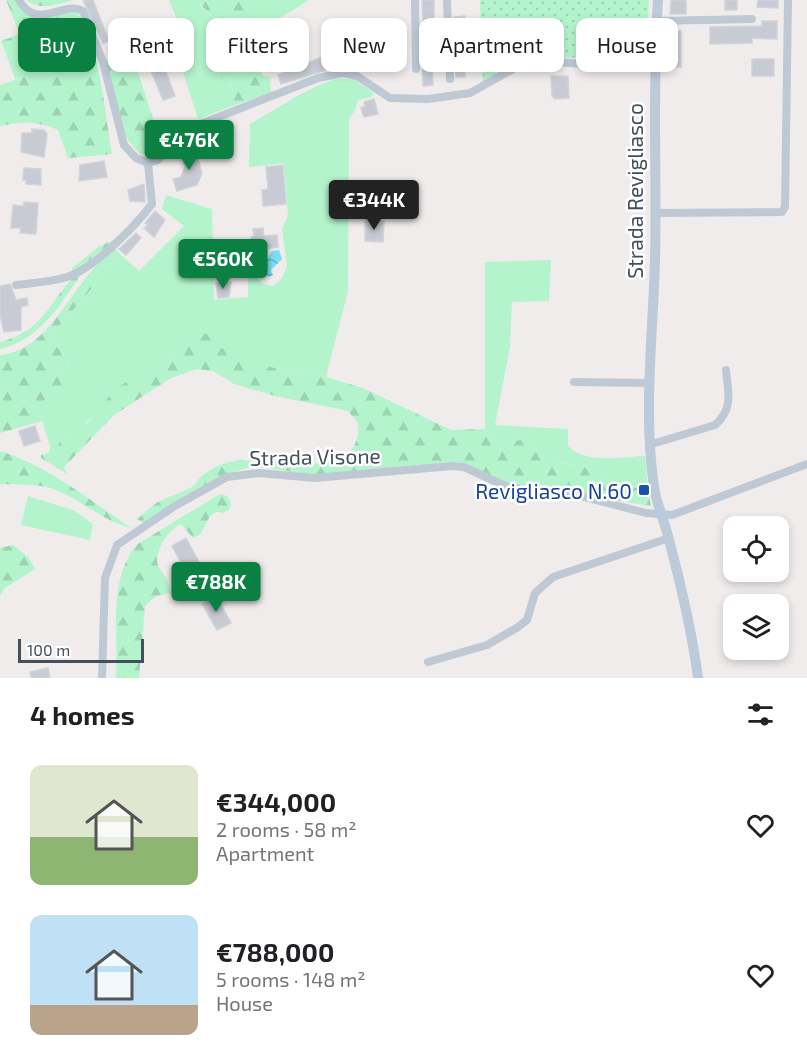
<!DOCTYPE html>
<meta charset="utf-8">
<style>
:root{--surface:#fff;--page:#f6f6f6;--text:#202124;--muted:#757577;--accent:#0b8043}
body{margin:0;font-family:"Exo 2",sans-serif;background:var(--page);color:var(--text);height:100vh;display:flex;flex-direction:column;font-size:22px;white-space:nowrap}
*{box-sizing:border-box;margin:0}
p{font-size:20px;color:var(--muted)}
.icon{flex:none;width:33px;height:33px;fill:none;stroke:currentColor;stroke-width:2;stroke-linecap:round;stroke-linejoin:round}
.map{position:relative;height:678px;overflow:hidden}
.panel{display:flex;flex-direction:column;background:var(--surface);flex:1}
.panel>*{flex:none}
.hud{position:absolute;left:18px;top:18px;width:771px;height:54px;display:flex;gap:12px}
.controls{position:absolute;left:723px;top:516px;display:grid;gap:12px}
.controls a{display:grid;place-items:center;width:66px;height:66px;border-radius:12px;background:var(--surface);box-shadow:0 3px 9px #0003;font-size:30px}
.scale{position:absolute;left:18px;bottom:15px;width:126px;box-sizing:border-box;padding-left:6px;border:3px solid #43505c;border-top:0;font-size:16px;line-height:21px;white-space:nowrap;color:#43505c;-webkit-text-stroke:4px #fff;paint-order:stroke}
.price{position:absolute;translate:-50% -51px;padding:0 14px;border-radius:6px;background:var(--accent);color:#fff;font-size:20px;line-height:39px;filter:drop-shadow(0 2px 3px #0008)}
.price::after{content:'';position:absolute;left:50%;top:36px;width:18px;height:14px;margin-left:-9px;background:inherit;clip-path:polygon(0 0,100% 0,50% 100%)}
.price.active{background:#222;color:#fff}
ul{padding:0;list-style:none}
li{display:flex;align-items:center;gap:18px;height:150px;padding:0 30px}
li span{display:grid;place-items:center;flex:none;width:168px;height:120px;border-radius:12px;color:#555}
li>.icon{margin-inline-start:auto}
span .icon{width:72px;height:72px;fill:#fffc;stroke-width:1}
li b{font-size:26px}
h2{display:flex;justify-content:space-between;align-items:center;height:72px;padding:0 30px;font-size:26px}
.tag{padding:0 21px;border-radius:12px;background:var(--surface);box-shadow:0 3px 9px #0003;font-size:21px;line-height:54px}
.tag.active{background:var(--accent);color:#fff}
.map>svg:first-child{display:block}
.grass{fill:#b4f4cc}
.forest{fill:url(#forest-firs)}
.park{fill:url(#park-dots)}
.water{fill:url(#water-waves)}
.building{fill:#c8cbd3;stroke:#d0d3d9;stroke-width:1.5}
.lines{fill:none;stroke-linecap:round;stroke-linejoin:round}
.street{stroke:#bec9d4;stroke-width:8}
.secondary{stroke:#bccad9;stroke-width:10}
.transit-dot{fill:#1a4fb4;stroke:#fff;stroke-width:2}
.labels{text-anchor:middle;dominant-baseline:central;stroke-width:5;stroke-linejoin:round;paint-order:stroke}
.street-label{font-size:21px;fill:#43505c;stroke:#fff}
.transit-label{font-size:21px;fill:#164399;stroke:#fff;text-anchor:end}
</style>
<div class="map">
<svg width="807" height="678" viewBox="0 0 807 678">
<defs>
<pattern id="forest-firs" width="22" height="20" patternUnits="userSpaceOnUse" patternTransform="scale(1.5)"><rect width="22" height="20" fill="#b4f4cc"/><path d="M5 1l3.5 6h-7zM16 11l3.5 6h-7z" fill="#9cd3b2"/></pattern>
<pattern id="park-dots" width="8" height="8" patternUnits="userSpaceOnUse" patternTransform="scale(1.5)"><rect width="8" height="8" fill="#b4f4cc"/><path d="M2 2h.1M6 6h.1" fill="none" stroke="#9cd3b2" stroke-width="1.8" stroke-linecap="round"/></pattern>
<pattern id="water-waves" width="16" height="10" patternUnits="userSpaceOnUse" patternTransform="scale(1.5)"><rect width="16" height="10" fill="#7cdef6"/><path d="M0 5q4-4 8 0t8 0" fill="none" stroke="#67b6ca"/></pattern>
</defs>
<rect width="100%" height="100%" fill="#f0ecec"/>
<g class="grass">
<path d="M169 0H200V5L218 23 211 79 230 77 235 105 198 119 169 28 179 24Z"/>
<path d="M246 0H309C299 6 269 28 258 21 252 17 249 6 246 0Z"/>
<path d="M56 39 60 46 58 55 66 76 30 83 26 76 15 79 11 67 22 59 33 44Z"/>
<path d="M336 79H353L374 93 371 97 358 100 355 110 349 119 348 291 326 377 270 367 212 345 191 344 179 353 167 356 102 407 76 434 62 438 58 445 50 446 37 405 66 384 59 374 70 364 50 336 121 255 139 271 184 226 162 209 166 195 212 209 214 300 248 297V276H255L263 284 273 286 282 278 287 266 282 229 288 216 284 163 249 167 250 124C279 108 305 88 336 79Z"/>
<path d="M551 260 549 301 512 302 510 347 495 425 568 429V446C584 464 624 457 645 456L648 490 630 487 623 489 604 475 579 465 558 463 529 443 520 440 499 444 485 429V262Z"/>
<path d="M28 496 73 510 93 524 90 540 21 525Z"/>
</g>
<g class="forest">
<path d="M6 0H15C39 35 50 4 76 13 96 21 108 131 112 154L68 158 58 130C39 121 20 121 0 126V85L26 76 30 83 66 75 58 55 60 46 55 39 33 44 22 59 11 67 1 41 20 34Z"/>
<path d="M26 0H73C55 5 42 11 26 0Z"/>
<path d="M200 0H246L256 19V62L263 76 270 77 271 93 235 105 230 77 211 80 205 29 218 23 200 4Z"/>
<path d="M131 51 163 149 149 157C119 150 112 89 104 61Z"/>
<path d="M119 237 72 273V268L98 247Z"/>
<path d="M113 247 121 255 50 336 70 364 59 374 67 384 37 405 42 421 0 433V355C41 352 65 303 88 275 96 265 105 256 113 247Z"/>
<path d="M86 267C63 300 42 340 0 349V342C51 329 49 293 86 267Z"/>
<path d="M196 333 213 334V345L270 367 326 377 363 388 451 430 485 429 499 444 520 440 529 443 558 463 579 465 604 475 623 489 630 487 648 490 651 506 506 483 465 463 448 462 396 469 312 475 255 466 229 473 143 523 137 519C144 514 151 506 158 502 169 496 181 493 192 487 197 484 199 477 204 474 211 469 221 464 229 462 265 452 363 490 358 423L348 411 275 396 234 384 213 371 197 369 171 378 114 415 64 467 67 474 41 458V455L49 453 50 446 58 445 62 438 76 434 80 427 88 423 115 389 167 356 179 353 191 344Z"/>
<path d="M0 451C48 466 90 500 131 528 101 521 78 496 47 487 33 484 15 485 0 484Z"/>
<path d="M220 494 227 496 231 503 229 510 223 513 216 512 210 516 200 535 193 538 181 524C172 529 170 531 164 540 146 572 168 566 171 593L156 596 145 606 139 678H116C119 633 107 584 136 545Z"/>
<path d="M13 545 28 557 35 569 5 588 0 596V548Z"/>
</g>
<path class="park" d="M480 0H649L646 56 552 58 483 83Z"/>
<path class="water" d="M279 250 282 259 271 270 273 275 269 277 259 270 258 265 266 261 272 251Z"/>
<g class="building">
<path d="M83 0H93L109 41 103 44Z"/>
<path d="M422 0H434V21H423Z"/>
<path d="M671 0H686V14H670Z"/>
<rect x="725" y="0" width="12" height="10"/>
<path d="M758 0H778V8L757 7Z"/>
<path d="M465 16 466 39H455L454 17Z"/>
<path d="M762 21H777V39L752 38V43L710 44V27L762 26Z"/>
<path d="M391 29H404V60L391 59Z"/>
<path d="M664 31H681V67H665Z"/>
<path d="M154 39 175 96 163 100 140 44Z"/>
<path d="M465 54V77H456L455 55Z"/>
<path d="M327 55 332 68 281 84 278 75Z"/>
<rect x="752" y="59" width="22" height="17"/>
<path d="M422 61H432L433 85 423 86Z"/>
<path d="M551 76H568L569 98 555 99 552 96Z"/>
<path d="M374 99 378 114 364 117 361 108 365 106 364 102Z"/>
<path d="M32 129 44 130 47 134 44 157 21 152 22 133H32Z"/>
<path d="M195 149 202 173 197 185 177 191 173 179 181 177 185 167 181 153Z"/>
<path d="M104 161 107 177 79 181 80 165Z"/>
<path d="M283 165 286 204 263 206 262 190 268 189 266 167Z"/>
<path d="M24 168 41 169V185L26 184V180H23Z"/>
<path d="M144 184 145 202 130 201 128 190Z"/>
<path d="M24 202 38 203 36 234 20 233 21 228H11L13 205 24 206Z"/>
<path d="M155 211 165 220 154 237 144 228 148 225 145 223Z"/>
<path d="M365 220 384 221 383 242 365 241Z"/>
<path d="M263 228 264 236 277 235 278 247 263 249 264 260 257 261 256 255H253L251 237 254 236 253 229Z"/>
<path d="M136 233 141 238 126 255 119 249Z"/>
<path d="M231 282 229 297 218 298 216 283Z"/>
<path d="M10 284 16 300 27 298 28 305 21 307V330L4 332 0 315V286Z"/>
<path d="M35 426 40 441 24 446 19 431Z"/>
<path d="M186 538 211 584 197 591 172 546Z"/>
<path d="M216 596 231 623 217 630 202 604Z"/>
<path d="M48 668 50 678H31L30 672Z"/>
</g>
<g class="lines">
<g class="street">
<path d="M19 0C37 32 63 0 83 11L103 62 124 145 136 158 148 163 158 160 181 136 198 125 318 78 343 73 357 76 390 98 428 99 470 93 515 68 553 62 653 68"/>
<path d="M415 0 416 69"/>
<path d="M447 0 450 79"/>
<path d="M656 21 752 19"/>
<path d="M656 213 782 212 785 207 788 0"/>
<path d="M16 285C32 283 51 282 67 277 95 268 135 226 152 204L148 163"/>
<path d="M574 382 649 383"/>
<path d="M652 444 715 425C734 408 728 393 726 370"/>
<path d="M428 662 487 645 518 627 527 620 535 593 553 577 669 538"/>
<path d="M102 678 105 578 117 545 175 506 227 477 259 473 315 478 452 466 464 467 505 486 536 492H565L646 513 672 515 807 464"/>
</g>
<path class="secondary" d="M658 0C652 87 657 173 655 260 653 335 643 413 654 487 657 506 665 522 669 540 681 585 692 632 698 678"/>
</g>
<rect class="transit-dot" x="638" y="484" width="12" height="12" rx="3"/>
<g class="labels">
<g class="street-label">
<text transform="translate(634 191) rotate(-90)">Strada Revigliasco</text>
<text transform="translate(315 456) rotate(-1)">Strada Visone</text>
</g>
<g class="transit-label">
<text x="632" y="490">Revigliasco N.60</text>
</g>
</g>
</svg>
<div class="controls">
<a><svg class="icon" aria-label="locate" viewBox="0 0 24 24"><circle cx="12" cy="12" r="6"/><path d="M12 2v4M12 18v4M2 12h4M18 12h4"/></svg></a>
<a><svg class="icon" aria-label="layers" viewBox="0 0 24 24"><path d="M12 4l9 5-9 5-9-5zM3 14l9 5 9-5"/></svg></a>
</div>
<div class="scale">100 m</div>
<b class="price" style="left:189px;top:171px">€476K</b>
<b class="price active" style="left:374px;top:231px">€344K</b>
<b class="price" style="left:223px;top:290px">€560K</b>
<b class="price" style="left:216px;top:613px">€788K</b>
<div class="hud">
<a class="tag active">Buy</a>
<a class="tag">Rent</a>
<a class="tag">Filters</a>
<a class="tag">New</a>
<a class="tag">Apartment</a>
<a class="tag">House</a>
</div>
</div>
<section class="panel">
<h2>4 homes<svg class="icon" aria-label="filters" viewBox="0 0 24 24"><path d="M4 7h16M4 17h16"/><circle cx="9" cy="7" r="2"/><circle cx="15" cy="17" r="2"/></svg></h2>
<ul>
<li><span style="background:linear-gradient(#dfe7d0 60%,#8fb573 0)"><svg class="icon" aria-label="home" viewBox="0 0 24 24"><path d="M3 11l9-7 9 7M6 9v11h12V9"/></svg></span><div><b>€344,000</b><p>2 rooms · 58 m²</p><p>Apartment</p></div><svg class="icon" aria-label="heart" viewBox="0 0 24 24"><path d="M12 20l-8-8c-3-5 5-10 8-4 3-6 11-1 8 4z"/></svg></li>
<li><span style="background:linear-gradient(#bfe0f5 75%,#b9a48a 0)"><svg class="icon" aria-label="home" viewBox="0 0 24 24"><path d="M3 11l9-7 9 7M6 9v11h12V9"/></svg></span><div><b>€788,000</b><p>5 rooms · 148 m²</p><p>House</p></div><svg class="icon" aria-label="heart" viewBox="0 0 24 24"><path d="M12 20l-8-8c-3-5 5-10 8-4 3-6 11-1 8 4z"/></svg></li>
</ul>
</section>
